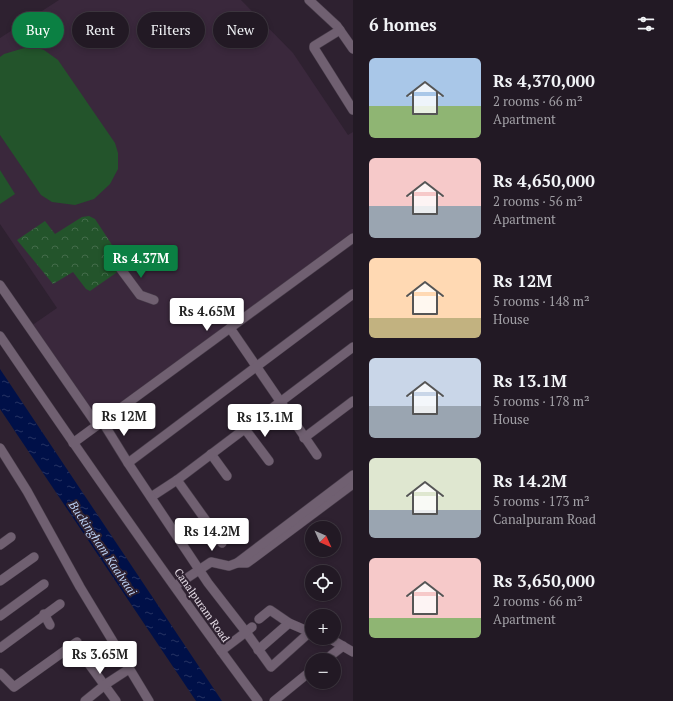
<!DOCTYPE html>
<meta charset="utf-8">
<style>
:root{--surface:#221924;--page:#2a222c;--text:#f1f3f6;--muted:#a2a0a6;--line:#3f3841;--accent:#0b8043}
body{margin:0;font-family:"PT Serif",serif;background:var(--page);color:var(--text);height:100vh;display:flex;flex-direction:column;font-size:15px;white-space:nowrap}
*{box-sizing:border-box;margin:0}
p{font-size:13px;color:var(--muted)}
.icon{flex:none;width:22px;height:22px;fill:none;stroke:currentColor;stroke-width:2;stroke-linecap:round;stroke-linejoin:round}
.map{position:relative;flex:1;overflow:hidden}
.side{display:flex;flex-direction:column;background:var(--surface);width:320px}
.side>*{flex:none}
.hud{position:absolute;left:12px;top:12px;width:281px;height:36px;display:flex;gap:8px}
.needle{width:26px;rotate:135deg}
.controls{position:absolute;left:305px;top:521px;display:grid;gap:8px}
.controls a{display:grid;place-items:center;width:36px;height:36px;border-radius:50%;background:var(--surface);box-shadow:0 2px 6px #0003,0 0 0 1px var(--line);font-size:20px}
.price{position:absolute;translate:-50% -34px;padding:0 9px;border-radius:4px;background:#fff;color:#222;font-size:13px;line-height:26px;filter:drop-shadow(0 1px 2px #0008)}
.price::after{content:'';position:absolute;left:50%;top:24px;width:12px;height:9px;margin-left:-6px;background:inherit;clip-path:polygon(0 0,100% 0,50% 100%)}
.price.selected{background:var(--accent);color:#fff}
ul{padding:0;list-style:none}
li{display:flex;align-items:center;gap:12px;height:100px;padding:0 16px}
li span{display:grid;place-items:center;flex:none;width:112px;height:80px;border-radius:6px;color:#555}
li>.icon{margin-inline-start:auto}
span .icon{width:48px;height:48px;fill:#fffc;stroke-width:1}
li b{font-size:17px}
h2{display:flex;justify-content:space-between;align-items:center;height:48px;padding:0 16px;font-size:17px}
.pill{padding:0 14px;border-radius:18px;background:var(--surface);box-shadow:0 2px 6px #0003,0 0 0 1px var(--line);font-size:14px;line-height:36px}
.pill.selected{background:var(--accent);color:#fff}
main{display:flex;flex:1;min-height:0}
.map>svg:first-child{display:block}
.built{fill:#3a283c}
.park{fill:url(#park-crowns)}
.pitch{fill:#23542b}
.water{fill:url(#water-ripples)}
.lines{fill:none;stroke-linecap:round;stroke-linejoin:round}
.minor-casing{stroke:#483d4a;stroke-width:10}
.minor{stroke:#706071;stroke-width:9}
.labels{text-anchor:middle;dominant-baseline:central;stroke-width:4;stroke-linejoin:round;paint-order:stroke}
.street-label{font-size:11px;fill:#e6dde7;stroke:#2e2130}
.water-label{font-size:12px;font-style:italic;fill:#bcd2f5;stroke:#2e2130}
</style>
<main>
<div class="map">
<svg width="353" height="701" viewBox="0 0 353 701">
<defs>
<pattern id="park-crowns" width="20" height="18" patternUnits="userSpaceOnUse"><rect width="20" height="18" fill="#23542b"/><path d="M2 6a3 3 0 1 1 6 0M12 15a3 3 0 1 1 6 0" fill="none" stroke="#436c4a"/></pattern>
<pattern id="water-ripples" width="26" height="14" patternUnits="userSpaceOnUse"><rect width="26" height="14" fill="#001048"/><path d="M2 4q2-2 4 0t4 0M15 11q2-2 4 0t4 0" fill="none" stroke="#253262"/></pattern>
</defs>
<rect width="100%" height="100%" fill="#2e2130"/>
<path class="built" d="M59 0H241L293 53 348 135 353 132V233L96 422 31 326 57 308 0 224V38Z"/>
<path class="park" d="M89 216 95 219 126 266 90 291 86 289 73 272 53 284 17 240 45 221 55 234 82 217Z"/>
<g class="pitch">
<path d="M31 46 44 50 58 60 115 143 118 153V169L110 184 94 199 75 205 52 202 41 195 0 135V57L4 54Z"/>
<path d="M0 170 15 194 0 204Z"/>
</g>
<path class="water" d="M0 369 222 701H196L0 409Z"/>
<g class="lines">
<g class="minor-casing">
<g id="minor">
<path d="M309 0 337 26 353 49"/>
<path d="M340 30 314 46V48L353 110"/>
<path d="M120 268 140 295 154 300"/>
<path d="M0 285 97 425"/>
<path d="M230 328 317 455"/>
<path d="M0 336C84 459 169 582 258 701"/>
<path d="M102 421 128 463"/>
<path d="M245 429 269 461"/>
<path d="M304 438 353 401"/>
<path d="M73 443 353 238"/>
<path d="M0 448 27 491 80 587 149 701"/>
<path d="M211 454 227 476"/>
<path d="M177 480 222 543"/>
<path d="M151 497 177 480 353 347"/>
<path d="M0 545 11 537"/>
<path d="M237 563H247L353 484"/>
<path d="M0 581 34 557"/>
<path d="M175 586 211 562 229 566 237 563 353 475"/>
<path d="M44 614 50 625"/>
<path d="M0 616 44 584"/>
<path d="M259 619 270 610 289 623 312 633"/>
<path d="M252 627 246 632 271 667 310 632"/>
<path d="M329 638 353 652"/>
<path d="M0 648 60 604"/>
<path d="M258 650 289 623"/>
<path d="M221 651 246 632 208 583 128 463 353 294"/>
<path d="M81 653 116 701"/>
<path d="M325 660 343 646"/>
<path d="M0 673 14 687 77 642"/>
<path d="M85 701 106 684 129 669"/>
<path d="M274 701 312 670"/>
</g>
</g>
<use href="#minor" class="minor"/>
</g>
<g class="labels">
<g class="street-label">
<text transform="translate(202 605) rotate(55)">Canalpuram Road</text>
</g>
<g class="water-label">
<text transform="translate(103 548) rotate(56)">Buckingham Kaalvaai</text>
</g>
</g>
</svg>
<div class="controls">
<a><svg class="needle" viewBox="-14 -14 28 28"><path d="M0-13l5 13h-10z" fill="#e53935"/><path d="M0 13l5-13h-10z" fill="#a2a0a6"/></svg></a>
<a><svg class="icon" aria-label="locate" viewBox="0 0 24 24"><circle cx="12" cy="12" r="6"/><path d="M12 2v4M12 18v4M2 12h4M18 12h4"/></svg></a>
<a>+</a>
<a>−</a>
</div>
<b class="price selected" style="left:141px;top:279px">Rs 4.37M</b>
<b class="price" style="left:207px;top:332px">Rs 4.65M</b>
<b class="price" style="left:124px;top:437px">Rs 12M</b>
<b class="price" style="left:265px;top:438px">Rs 13.1M</b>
<b class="price" style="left:212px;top:552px">Rs 14.2M</b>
<b class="price" style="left:100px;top:675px">Rs 3.65M</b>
<div class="hud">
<a class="pill selected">Buy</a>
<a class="pill">Rent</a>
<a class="pill">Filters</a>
<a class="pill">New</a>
</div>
</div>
<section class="side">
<h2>6 homes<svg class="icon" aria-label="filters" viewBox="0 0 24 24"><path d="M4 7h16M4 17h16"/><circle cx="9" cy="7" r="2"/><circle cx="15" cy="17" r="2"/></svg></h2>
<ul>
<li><span style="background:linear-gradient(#a9c7e8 60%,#8fb573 0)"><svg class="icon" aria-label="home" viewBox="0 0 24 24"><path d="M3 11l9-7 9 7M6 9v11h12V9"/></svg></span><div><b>Rs 4,370,000</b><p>2 rooms · 66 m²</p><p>Apartment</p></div></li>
<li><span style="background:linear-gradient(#f6c9c9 60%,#9aa5b1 0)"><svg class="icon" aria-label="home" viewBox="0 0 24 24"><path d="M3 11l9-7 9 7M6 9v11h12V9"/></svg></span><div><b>Rs 4,650,000</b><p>2 rooms · 56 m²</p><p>Apartment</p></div></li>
<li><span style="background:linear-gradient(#ffd9b3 75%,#c2b280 0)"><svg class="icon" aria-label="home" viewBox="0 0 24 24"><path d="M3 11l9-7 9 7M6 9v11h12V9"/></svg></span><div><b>Rs 12M</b><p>5 rooms · 148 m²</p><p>House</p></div></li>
<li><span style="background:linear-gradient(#c9d6e8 60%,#9aa5b1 0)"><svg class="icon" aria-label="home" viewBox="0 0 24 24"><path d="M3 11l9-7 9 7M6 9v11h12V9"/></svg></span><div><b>Rs 13.1M</b><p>5 rooms · 178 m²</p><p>House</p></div></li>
<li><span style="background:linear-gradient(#dfe7d0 65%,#9aa5b1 0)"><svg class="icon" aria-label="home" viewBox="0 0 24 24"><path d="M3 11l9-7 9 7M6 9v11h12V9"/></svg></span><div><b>Rs 14.2M</b><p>5 rooms · 173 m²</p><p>Canalpuram Road</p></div></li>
<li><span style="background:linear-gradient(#f6c9c9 75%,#8fb573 0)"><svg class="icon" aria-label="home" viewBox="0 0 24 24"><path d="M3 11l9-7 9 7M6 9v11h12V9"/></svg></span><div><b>Rs 3,650,000</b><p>2 rooms · 66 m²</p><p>Apartment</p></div></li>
</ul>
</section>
</main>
